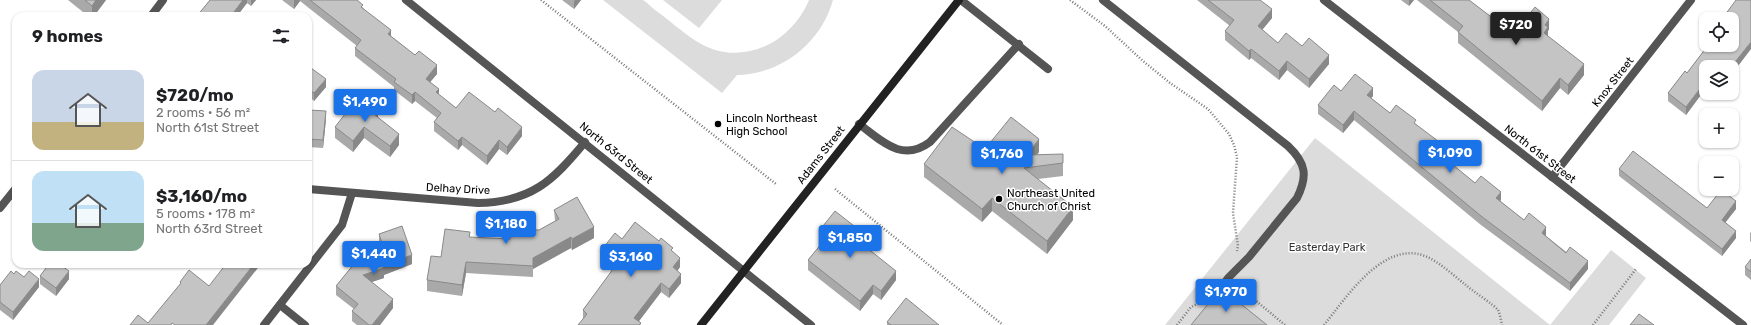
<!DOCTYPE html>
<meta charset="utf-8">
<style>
:root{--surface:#fff;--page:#f6f6f6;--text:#202124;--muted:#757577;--line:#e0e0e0;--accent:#1a73e8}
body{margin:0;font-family:Rubik,sans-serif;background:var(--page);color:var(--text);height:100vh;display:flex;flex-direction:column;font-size:15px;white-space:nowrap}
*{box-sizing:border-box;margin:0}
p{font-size:13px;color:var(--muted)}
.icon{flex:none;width:22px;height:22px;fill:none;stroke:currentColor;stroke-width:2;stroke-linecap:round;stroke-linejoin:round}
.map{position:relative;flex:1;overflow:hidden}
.sheet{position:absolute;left:12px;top:12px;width:300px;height:256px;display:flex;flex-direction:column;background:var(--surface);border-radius:12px;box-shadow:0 1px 3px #0004}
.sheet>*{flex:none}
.buttons{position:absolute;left:1699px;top:12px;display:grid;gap:8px}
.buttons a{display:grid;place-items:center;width:40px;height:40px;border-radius:8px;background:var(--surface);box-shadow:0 1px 3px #0004;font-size:20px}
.price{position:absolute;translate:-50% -34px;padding:0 9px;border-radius:4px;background:var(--accent);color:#fff;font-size:13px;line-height:26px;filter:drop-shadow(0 1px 2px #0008)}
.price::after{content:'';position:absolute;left:50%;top:24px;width:12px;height:9px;margin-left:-6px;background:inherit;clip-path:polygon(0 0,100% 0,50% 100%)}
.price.active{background:#222;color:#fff}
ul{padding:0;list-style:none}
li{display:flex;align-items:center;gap:12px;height:100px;padding:0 20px}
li+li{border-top:1px solid var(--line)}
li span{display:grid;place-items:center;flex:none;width:112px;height:80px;border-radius:12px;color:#555}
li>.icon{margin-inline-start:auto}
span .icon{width:48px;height:48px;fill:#fffc;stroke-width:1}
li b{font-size:17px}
h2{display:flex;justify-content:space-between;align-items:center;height:48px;padding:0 20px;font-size:17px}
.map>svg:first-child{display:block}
.green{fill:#dcdcdc}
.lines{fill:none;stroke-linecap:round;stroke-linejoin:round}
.path{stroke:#777;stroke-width:2.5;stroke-dasharray:1 2;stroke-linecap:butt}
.service{stroke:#555;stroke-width:8}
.minor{stroke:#555;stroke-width:8}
.secondary{stroke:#222;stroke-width:8}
.wall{fill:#a9a9a9}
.shaded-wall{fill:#898989}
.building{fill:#c4c4c4;stroke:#898989}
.poi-dot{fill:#000;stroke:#fff;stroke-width:1.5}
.labels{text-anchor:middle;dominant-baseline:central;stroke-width:3;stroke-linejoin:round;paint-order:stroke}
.street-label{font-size:11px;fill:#000;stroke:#fff}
.poi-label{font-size:11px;fill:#000;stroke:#fff;text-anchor:start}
.park-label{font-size:11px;fill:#333;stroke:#fff}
</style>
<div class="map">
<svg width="1751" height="325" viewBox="0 0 1751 325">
<rect width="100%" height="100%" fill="#fff"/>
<g class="green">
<path d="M603 0C611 0 637 0 643 0 647 2 651 7 655 10 669 20 682 32 696 41 739 69 791 44 809 0H833C821 43 782 74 737 75L722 93Z"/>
<path d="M663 0H722L699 28Z"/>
<path d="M1315 138 1550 325H1165Z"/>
<path d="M1611 250 1646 278 1609 325H1550Z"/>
</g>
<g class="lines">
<g class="path">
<path d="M541 0 776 184"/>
<path d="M1070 0 1105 26 1143 61 1170 83 1208 109 1229 134 1234 145 1237 157 1233 213 1238 246 1237 251"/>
<path d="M835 189 1003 325"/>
<path d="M1238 286 1285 325"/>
<path d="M1177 325 1191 307 1199 303"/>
<path d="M1324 325C1346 298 1383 240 1425 256 1440 262 1454 276 1467 286 1474 292 1493 304 1498 310 1500 314 1501 320 1502 325"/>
<path d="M1593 325 1636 269"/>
</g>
<g class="service">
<path d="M961 0 1048 69"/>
<path d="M1103 0 1288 146C1306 163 1308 176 1297 198L1249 257 1229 277 1211 301"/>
<path d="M859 124C882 141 902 163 930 142L1019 44"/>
</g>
<g class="minor">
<path d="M406 0 811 325"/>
<path d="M1324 0 1743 325"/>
<path d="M151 16 163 0"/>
<path d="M1552 177 1691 0"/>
<path d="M308 189 478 203C531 202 553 181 585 142"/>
<path d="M0 208 16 188"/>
<path d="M280 305 305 325"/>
<path d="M264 325 342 225 352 193"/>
</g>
<path class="secondary" d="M701 325 959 0"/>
</g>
<g class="wall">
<path d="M68 0H106L94 16H88Z"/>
<path d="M210 0H256L251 6 247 3 237 16H197Z"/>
<path d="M282 0H357L363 8 391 36 437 74 430 82 439 95 456 108 522 136 507 155 499 149 487 165 462 145 458 150 434 131V122L437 118 415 101 412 104 394 90V87L355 56V48L357 46 300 1 294 9Z"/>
<path d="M562 0H581L574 9Z"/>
<path d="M1197 0H1260L1272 18 1262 30 1278 43 1302 46 1329 64 1309 88 1287 70 1279 80 1251 58 1249 60 1225 40V31L1230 26Z"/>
<path d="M1401 0H1414L1409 6Z"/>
<path d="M1417 0H1469L1507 29 1521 25 1549 29 1548 31V36L1584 75 1568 95 1560 88 1542 111 1458 43V32Z"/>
<path d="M1703 45 1732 67H1706V88L1686 115 1668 101V93L1687 73 1703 52Z"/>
<path d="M308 72 326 87 314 101 308 96Z"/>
<path d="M1341 91 1373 96 1371 98 1390 113 1416 124 1442 152 1440 154 1453 165 1475 183 1501 200 1500 201 1524 220 1546 235V236L1588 269 1570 291 1481 225 1354 120 1343 133 1318 114V105Z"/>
<path d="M308 110 326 119 323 148 308 147Z"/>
<path d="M378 118 399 145 390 157 364 138 353 152 335 138V127Z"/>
<path d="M985 149 1039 152 1037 155 1063 163V176L1038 179 1073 220 1047 254 992 211 982 222 924 177V164Z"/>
<path d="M1619 169 1707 208 1736 209 1725 222 1736 238 1722 256 1619 176Z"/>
<path d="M554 210 594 238 572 250 571 248 533 269V277L466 273 462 296 427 291V280L441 257 510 239 539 230 555 221Z"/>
<path d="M819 231 863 243 862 244 896 280 881 300 873 294 860 311 808 270V260L822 243 819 240Z"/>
<path d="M1751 232V242L1750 241V233Z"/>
<path d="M379 234 412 264 384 275V278L371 282 393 308 380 325H357L352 321V311L354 309 336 295V286L362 254V250L379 244Z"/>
<path d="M622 239 673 252 680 267 677 271 681 283 669 298 661 292 639 321 641 325 583 320V310L612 271 600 262V252Z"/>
<path d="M1751 259V280L1745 275V267Z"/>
<path d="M14 274 24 277 39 287 13 320 0 310V285Z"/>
<path d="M40 276 69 279 56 296 40 284Z"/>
<path d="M887 322 939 325H887Z"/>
</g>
<g class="shaded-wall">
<path d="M96 0H106L94 16H92V6Z"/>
<path d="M243 0H247V3L237 16H231Z"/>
<path d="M251 0H256L251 6Z"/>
<path d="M294 0H300V1L294 9Z"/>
<path d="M575 0H581L574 9V1Z"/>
<path d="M1409 0H1414L1409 6Z"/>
<path d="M1272 9V18L1258 35V26Z"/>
<path d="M1549 19V29L1548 31V38L1544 33 1545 25Z"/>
<path d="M391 30V39L388 34Z"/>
<path d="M1751 42V49L1732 74V67H1731Z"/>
<path d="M1251 49V58L1249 60V51Z"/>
<path d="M1329 55V64L1309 88V79Z"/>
<path d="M1722 60V67H1716Z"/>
<path d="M1287 61V70L1279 80V71Z"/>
<path d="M1584 64V75L1568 95V85Z"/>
<path d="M437 65V74L426 87V79Z"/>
<path d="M1560 78V88L1542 111V101Z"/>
<path d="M326 79V87L314 101V93Z"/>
<path d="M1706 81V88L1686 115V107Z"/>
<path d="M1373 88V96L1367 103V95Z"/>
<path d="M439 89V97L436 92Z"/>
<path d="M415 92V101L412 104V95Z"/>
<path d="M378 110V121L375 115Z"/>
<path d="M326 111V119L323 148V140Z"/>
<path d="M1354 111V120L1343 133V125Z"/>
<path d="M364 127V138L353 152V141Z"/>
<path d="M522 127V136L507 155V147Z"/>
<path d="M399 134V145L390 157V146Z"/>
<path d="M462 137V145L458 150V141Z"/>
<path d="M1039 139V152L1027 168V155Z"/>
<path d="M499 140V149L487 165V156Z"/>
<path d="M1442 144V152L1436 159V151Z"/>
<path d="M1501 192V200L1496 206V198Z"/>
<path d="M992 198V211L982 222V209Z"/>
<path d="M1736 201V209L1722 227V220Z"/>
<path d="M1073 207V220L1047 254V241Z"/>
<path d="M594 227V238L572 250V239Z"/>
<path d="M1546 227V235L1542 241V233Z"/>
<path d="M1736 231V238L1722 256V249Z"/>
<path d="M863 233V243L857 250V240Z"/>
<path d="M571 237V248L533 269V277V258Z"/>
<path d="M412 255V264L384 275V278L363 285V275L383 265Z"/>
<path d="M680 258V267L673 277V267Z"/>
<path d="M1588 261V269L1570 291V283Z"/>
<path d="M466 262V273L462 296V285Z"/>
<path d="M254 264H261L213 325H206Z"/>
<path d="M69 271V279L56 296V288Z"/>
<path d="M896 271V280L881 300V291Z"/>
<path d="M681 274V283L669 298V289Z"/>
<path d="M39 279V287L13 320V312Z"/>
<path d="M661 283V292L636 325 634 318Z"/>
<path d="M873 285V294L860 311V301Z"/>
<path d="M393 299V308L380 325H372Z"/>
</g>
<g class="building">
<path d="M85 0H96L92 6Z"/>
<path d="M210 0H243L231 16H197Z"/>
<path d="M310 0H357L363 5 361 7 391 30 388 34 415 55 419 51 437 65 426 79 439 89 436 92 456 108 469 92 495 112 498 108 522 127 507 147 499 140 487 156 462 137 458 141 434 122 441 113 415 92 412 95 394 82 396 79 355 48 361 40Z"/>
<path d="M1208 0H1260L1272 9 1258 26 1278 43 1286 33 1302 46 1309 38 1329 55 1309 79 1287 61 1279 71 1251 49 1249 51 1225 31 1234 20Z"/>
<path d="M1430 0H1469L1507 29 1515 20 1521 25 1535 7 1549 19 1545 25 1548 27 1544 33 1584 64 1568 85 1560 78 1542 101 1458 32 1463 26Z"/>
<path d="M1736 0H1751V42L1731 67 1722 60 1716 67H1706V81L1686 107 1668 93 1685 71 1687 73 1706 48 1703 45 1706 41V45H1732V19H1722Z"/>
<path d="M311 68 326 79 314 93 308 89V72Z"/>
<path d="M1355 74 1373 88 1367 95 1390 113 1396 105 1416 120 1414 123 1442 144 1436 151 1453 165 1475 183 1481 176 1501 192 1496 198 1524 220 1529 213 1546 227 1542 233 1566 253 1570 247 1588 261 1570 283 1481 216 1354 111 1343 125 1318 105 1334 85 1341 91Z"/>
<path d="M359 96 378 110 375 115 399 134 390 146 364 127 353 141 335 127Z"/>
<path d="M308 110 326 111 323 140 308 139Z"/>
<path d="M1011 117 1039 139 1027 155 1063 154V163L1024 168 1073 207 1047 241 992 198 982 209 924 164 952 127 985 149Z"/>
<path d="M1633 151 1707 208 1721 190 1736 201 1722 220 1736 231 1722 249 1619 169Z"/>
<path d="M577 197 594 227 572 239 571 237 533 258V266L466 262 462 285 427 280 431 256 441 257 445 229 470 232 469 237 510 239V229L539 230 559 219 554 210Z"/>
<path d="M835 211 863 233 857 240 896 271 881 291 873 285 860 301 808 260 827 237 819 231Z"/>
<path d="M635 222 659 241 661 238 673 248 671 250 680 258 673 267 681 274 669 289 661 283 634 318 641 323 639 325H578L587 314 583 310 616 265 600 252 615 233 622 239Z"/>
<path d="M402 226 412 255 383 265 384 268 363 275 393 299 372 325H369L352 311 358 304 336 286 363 253 362 250 382 243 379 234Z"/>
<path d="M1751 259V272L1745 267Z"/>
<path d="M49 264H59L69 271 56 288 40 276Z"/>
<path d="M226 264H254L206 325H175L172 323 171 325H130L138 315 148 323 181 283 180 282 189 270 209 286Z"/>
<path d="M11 271 14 274 16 271 24 277 29 271 39 279 13 312 0 302V285Z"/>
<path d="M1221 288 1267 325H1191Z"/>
<path d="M906 298 939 325H891L887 322Z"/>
<path d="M1639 314 1654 325H1630Z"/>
</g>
<g class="poi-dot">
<circle cx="718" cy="124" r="4"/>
<circle cx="999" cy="199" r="4"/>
</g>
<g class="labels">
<g class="street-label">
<text transform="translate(1613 82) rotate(-52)">Knox Street</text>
<text transform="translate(616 153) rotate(39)">North 63rd Street</text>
<text transform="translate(1540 154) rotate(38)">North 61st Street</text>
<text transform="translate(821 155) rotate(-52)">Adams Street</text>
<text transform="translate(458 189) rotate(3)">Delhay Drive</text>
</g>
<g class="poi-label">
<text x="726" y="118">Lincoln Northeast<tspan x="726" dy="13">High School</tspan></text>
<text x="1007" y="193">Northeast United<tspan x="1007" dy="13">Church of Christ</tspan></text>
</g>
<g class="park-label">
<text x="1327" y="247">Easterday Park</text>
</g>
</g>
</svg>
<div class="buttons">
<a><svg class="icon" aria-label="locate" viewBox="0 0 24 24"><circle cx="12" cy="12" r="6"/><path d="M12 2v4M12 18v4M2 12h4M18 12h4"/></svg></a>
<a><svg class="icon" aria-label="layers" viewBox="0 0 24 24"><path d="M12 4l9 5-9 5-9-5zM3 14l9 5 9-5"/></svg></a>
<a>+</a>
<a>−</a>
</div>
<b class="price active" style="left:1516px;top:46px">$720</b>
<b class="price" style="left:365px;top:123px">$1,490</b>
<b class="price" style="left:1450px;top:174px">$1,090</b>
<b class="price" style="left:1002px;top:175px">$1,760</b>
<b class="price" style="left:506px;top:245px">$1,180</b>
<b class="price" style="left:850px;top:259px">$1,850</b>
<b class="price" style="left:374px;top:275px">$1,440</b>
<b class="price" style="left:631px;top:278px">$3,160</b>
<b class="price" style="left:1226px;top:313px">$1,970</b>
<section class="sheet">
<h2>9 homes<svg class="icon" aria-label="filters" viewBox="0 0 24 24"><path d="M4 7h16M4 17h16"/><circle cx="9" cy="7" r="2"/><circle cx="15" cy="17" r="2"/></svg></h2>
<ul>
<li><span style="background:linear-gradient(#c9d6e8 65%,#c2b280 0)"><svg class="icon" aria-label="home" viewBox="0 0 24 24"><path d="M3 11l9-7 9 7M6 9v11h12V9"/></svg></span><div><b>$720/mo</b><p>2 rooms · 56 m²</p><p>North 61st Street</p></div></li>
<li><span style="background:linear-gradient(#bfe0f5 65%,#7fa58c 0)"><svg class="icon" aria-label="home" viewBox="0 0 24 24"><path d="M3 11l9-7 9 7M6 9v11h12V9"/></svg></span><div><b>$3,160/mo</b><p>5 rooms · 178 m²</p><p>North 63rd Street</p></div></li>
</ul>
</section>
</div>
